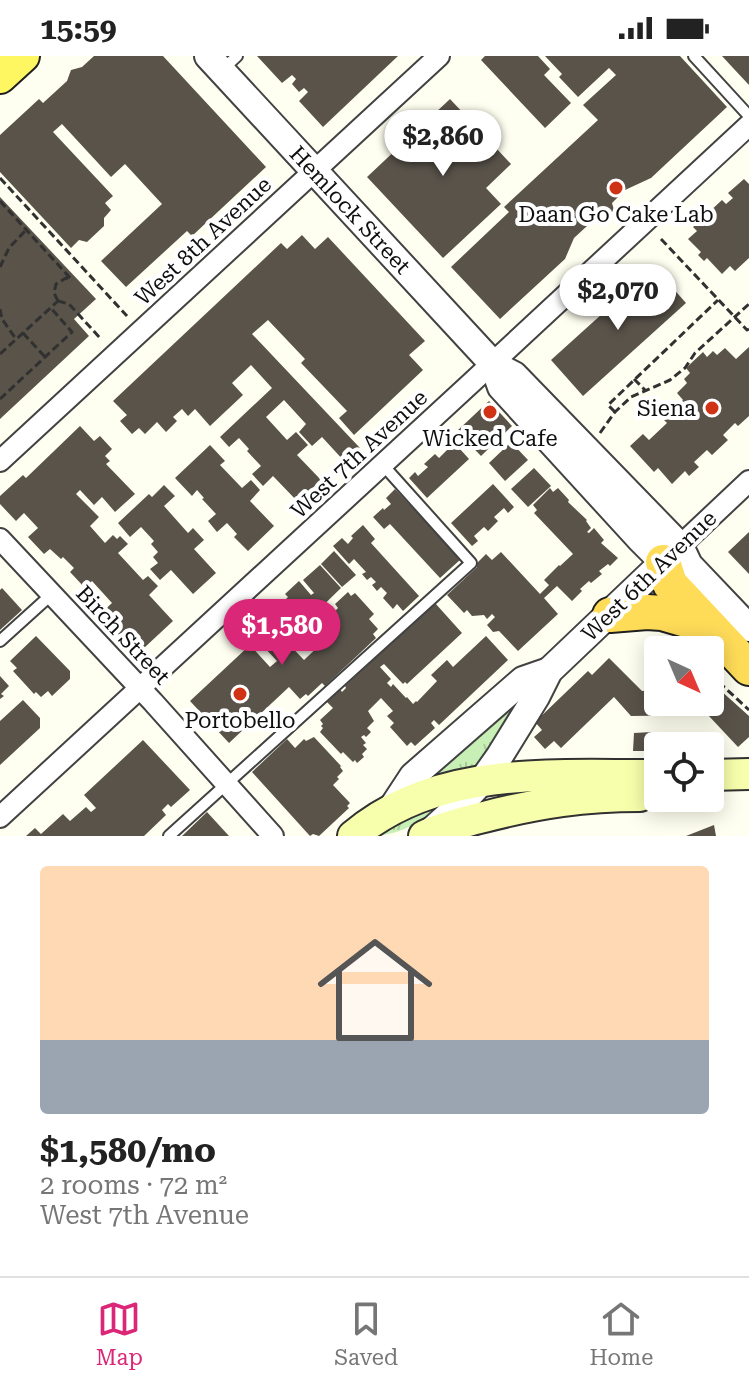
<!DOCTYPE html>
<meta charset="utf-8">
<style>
:root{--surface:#fff;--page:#f6f6f6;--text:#222;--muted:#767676;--line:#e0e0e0;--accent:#db2777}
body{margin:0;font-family:"Roboto Serif",serif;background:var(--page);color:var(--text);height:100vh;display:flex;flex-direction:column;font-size:30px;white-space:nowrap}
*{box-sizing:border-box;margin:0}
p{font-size:26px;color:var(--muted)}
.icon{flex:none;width:44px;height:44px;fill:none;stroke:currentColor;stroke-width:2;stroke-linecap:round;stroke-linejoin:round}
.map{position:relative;height:780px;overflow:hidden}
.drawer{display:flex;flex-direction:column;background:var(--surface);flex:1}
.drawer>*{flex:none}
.needle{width:52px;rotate:136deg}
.tools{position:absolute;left:644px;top:580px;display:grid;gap:16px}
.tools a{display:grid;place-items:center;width:80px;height:80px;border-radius:8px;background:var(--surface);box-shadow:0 4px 20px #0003;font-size:40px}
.price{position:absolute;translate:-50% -68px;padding:0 18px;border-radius:28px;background:#fff;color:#222;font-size:26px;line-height:52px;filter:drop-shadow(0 2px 4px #0008)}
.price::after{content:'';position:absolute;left:50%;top:48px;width:24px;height:18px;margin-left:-12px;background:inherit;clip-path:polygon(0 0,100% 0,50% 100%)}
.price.on{background:var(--accent);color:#fff}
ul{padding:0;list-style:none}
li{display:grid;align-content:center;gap:16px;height:424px;padding:0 40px}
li+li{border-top:2px solid var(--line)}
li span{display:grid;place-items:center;height:248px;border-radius:8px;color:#555}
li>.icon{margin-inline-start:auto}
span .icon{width:144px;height:144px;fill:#fffc;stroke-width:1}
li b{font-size:34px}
.status{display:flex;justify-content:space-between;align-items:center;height:56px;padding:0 40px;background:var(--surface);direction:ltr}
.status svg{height:22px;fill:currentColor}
.menu{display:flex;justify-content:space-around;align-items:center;height:112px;border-top:2px solid var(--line);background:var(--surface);font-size:22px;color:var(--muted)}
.menu a{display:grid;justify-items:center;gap:4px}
.menu .on{color:var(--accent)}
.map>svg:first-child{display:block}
.grass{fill:url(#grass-tufts)}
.building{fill:#59534a}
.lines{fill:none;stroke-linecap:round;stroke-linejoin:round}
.service-casing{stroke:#424242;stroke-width:14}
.minor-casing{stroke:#424242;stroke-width:24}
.tertiary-casing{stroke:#424242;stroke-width:30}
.secondary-casing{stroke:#313131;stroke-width:34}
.primary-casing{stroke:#202020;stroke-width:36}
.trunk-casing{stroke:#202020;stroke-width:38}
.path{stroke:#313131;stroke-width:3;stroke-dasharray:8 4;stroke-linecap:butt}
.service{stroke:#fff;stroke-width:10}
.minor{stroke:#fff;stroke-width:20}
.tertiary{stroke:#fff;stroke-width:26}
.secondary{stroke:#f8ffac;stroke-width:30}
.primary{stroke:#fff761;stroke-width:32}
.trunk{stroke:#ffdc58;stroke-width:34}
.poi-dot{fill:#d03216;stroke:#fff;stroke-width:3}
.labels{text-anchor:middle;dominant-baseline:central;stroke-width:8;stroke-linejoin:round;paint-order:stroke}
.street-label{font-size:22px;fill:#0f0f0f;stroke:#fff}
.poi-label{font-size:22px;fill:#0f0f0f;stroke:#fff}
</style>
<div class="status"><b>15:59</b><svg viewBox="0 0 49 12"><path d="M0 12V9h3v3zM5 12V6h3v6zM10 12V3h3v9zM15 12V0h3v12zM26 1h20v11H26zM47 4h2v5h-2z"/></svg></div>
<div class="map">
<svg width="749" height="780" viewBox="0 0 749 780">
<defs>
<pattern id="grass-tufts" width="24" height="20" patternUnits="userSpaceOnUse" patternTransform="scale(2)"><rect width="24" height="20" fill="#c8efb5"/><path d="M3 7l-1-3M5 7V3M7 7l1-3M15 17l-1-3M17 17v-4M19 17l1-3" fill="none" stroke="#abcc9a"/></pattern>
</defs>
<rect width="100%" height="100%" fill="#fffff1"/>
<g class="grass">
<path d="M531 631 483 711 419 728Z"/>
<path d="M454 741C429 761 403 780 370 780Z"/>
</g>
<g class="building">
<path d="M94 0H163L266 111 192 180 187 175 126 231 101 205 162 148 125 108 111 121 62 68 53 76 113 140 105 147 111 154 104 162V170L87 186 79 184 71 192 0 116V79L39 43 43 47 67 25 71 14 82 11Z"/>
<path d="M257 0H398L323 71 299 45 308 36 304 32 299 36 292 28 296 23 292 19 282 27Z"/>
<path d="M485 0H538L550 13 544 19 571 47 545 72 481 4Z"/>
<path d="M545 0H680L727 51 651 122 625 134 612 147 614 154 610 159 605 161 599 159 574 182 565 203 500 263 451 211 509 156 504 151 598 64 583 49 616 19 609 12 578 41 559 21 562 18Z"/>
<path d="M722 0H749V29L734 13Z"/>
<path d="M450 43 511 108 486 132 501 148 443 202 367 121Z"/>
<path d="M744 123 749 128V202L735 215 730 210 722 218 707 202 704 205 698 199 701 196 688 183 697 175 693 171 722 144 726 148 733 142 728 137Z"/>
<path d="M0 141 96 243 74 263 89 280 0 363Z"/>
<path d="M302 179 315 193 328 181 425 285 409 299 423 314 354 379 339 362 347 355 301 307 305 303 268 264 252 278 360 392 345 406 322 381 312 390 299 376 306 368 284 344 266 361 287 384 296 376 308 389 297 399 321 424 298 446 273 420 263 430 252 418 261 410 247 395 249 393 239 382 229 391 220 381 272 332 251 309 232 327 243 339 210 370 195 353 188 360 182 353 173 361 177 365 166 376 157 366 145 378 139 372 132 378 120 365 127 359 113 345 281 187 287 193Z"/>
<path d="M654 211 686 247 583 340 551 304Z"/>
<path d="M749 291V360L738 370 735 367 723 379 728 384 712 399 707 394 694 406 699 411 689 420 685 415 672 428 658 412 654 416 630 390 643 378 649 384 667 367 663 363 683 344 677 337 687 327 684 323 690 317 686 312 703 296 707 301 713 295 717 299 725 292 736 303Z"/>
<path d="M489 345 512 370 481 400 457 375Z"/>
<path d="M80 370 94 385 100 380 112 393 105 400 110 405 106 408 135 438 115 456 102 441 94 449 80 434 76 438 99 461 90 470 105 487 113 479 117 483 120 480 128 488 118 497 143 524 148 520 158 530 149 539 173 565 144 592 126 573 119 579 100 558 112 547 92 525 85 532 70 516 74 512 63 501 61 503 50 493 44 498 28 481 38 472 24 457 16 465 0 448V440L23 419 26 422Z"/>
<path d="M451 383 469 403 427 442 409 422 415 416 418 420 428 411 424 408 435 398 439 402 449 392 445 388Z"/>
<path d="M511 386 528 404 505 425 489 407Z"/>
<path d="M210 389 225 405 220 409 242 432 251 424 260 434 250 445 274 470 248 495 234 481 237 478 227 467 217 476 208 465 216 458 202 443 204 442 197 434 192 440 175 422Z"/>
<path d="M534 412 551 430 528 451 511 433Z"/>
<path d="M493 428 514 451 508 457 504 452 494 461 498 465 488 475 484 471 474 480 478 485 472 490 451 467Z"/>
<path d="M164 429 175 440 164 450 188 477 193 472 204 484 194 493 216 517 193 538 171 514 160 524 150 513 158 507 153 501 158 496 151 488 154 485 141 471 130 481 118 467 149 438 152 441Z"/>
<path d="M550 432 553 436 558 432 569 444 568 446 587 464 586 465 591 472 587 476 589 477 594 472 604 484 601 487 618 502 610 510 608 508 599 515 602 518 591 527 589 525 580 533 582 535 572 545 557 530 544 542 558 558 518 595 499 575 493 576 487 569 495 561 492 558 487 563 484 559 472 560 467 554 464 557 447 539 477 511 475 509 486 498 492 504 501 496 540 538 549 529 544 524 559 509 560 510 573 498 534 457 537 454 533 449Z"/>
<path d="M395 433 461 503 440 522 390 468 384 473 373 461 383 452 384 454 391 448 386 442Z"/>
<path d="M363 469 375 483 371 487 419 540 403 555 397 548 393 553 383 542 387 537 381 531 377 535 372 529 376 526 371 521 367 524 362 518 366 516 354 503 349 508 333 490 342 482 348 488 353 482 351 480Z"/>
<path d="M749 476V518L728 496Z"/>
<path d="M334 495 356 519 342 531 321 508Z"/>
<path d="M320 509 341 532 305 567 295 557 297 555 286 543 288 541 285 538 299 525 311 539 314 537 303 524Z"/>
<path d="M2 532 22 554 0 574V534Z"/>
<path d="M348 536 351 540 355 537 374 558 369 563 378 573 373 578 376 582 325 630 322 627 308 640 306 638 300 643 289 631 229 687 190 645 250 589 270 611 277 605 247 573 274 548 296 570 283 582 304 604 339 571 331 563 337 558 335 555 338 552 335 548Z"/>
<path d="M435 547 462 577 407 628 405 626 403 628 384 608 380 611 391 623 387 627 391 631 393 628 406 642 407 641 413 648 416 645 417 646 437 625 431 619 447 604 453 611 486 580 508 604 439 669 434 664 431 667 435 672 415 690 411 686 407 690 390 671 394 667 387 660 393 655 381 642 368 655 374 665 367 672 371 676 366 681 364 679 361 681 366 687 363 689 367 693 362 698 364 701 357 707 355 704 353 706 343 696 341 698 320 676 323 672 321 670 323 668 320 664 333 652 327 646 340 633 342 636 346 632 345 630Z"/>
<path d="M36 580 70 615V623L52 640 48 635 41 641 36 636 34 638 13 615 17 612 10 605Z"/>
<path d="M609 602 642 635 658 634V646H710V625L749 660V681L738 691 708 659 631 660 614 641 561 692 554 685 545 693 534 681 542 674 535 666 588 615 592 619Z"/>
<path d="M0 620 9 630 1 638 4 640 0 643Z"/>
<path d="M23 644 40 662V672L0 709V665Z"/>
<path d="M652 676V695H633L634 677Z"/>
<path d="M314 681 341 710 340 711 343 715 337 721 339 723 333 729 350 747 347 750 349 752 319 780 313 778 310 780 252 716 287 683 295 692 304 683 306 685Z"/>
<path d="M143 684 190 734 171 751 168 748 162 754 166 759 144 780H26L35 772 41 778 63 758 70 765 86 751 91 756 96 752 84 739Z"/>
<path d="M207 756 229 780H182Z"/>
<path d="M714 769 716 780H686Z"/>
</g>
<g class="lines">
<g class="service-casing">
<g id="service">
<path d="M694 0 749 60"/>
<path d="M221 15 237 0"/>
<path d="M0 585 52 538"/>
<path d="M169 780 471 507 383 409"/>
</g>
</g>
<g class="minor-casing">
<g id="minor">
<path d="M0 405 439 0"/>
<path d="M0 483 153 646 273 780"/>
<path d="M680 490 749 425"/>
<path d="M0 761 470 328 749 69"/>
</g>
</g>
<g class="tertiary-casing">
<g id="tertiary">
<path d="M208 0 493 308 514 319 680 490 689 509 749 572"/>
<path d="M493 308 501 331 640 483 663 506 680 508"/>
<path d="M390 755 413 720 523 624 549 615"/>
<path d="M429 777 461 748 482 725 499 701 536 641 549 615 674 496"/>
</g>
</g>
<g class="secondary-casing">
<g id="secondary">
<path d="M710 719 749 718"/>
<path d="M353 780C438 708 554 720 658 719"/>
<path d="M424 780C443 771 464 766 484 761 538 747 585 740 640 740"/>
</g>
</g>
<g class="primary-casing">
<path id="primary" d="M0 21 23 0"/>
</g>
<g class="trunk-casing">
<g id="trunk">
<path d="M663 506 670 528 749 612"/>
<path d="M610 559 647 556 662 557 710 571"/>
</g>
</g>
<g class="path">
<path d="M0 122 127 260"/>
<path d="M0 145 72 224"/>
<path d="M661 183 747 274 749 273"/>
<path d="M0 211 9 192 26 174"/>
<path d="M58 245 69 248 101 283"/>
<path d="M58 245 54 237 56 228 66 222 72 224"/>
<path d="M0 253 2 263 16 283"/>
<path d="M23 277 45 301"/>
<path d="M0 298 58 245"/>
<path d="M634 323 645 334"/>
<path d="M0 343 72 276 50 251"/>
<path d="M615 356 608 349 718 244"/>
<path d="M600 377 615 356 631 341 670 324 685 312 695 297 749 248"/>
<path d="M710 618 749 654"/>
</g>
<use href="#service" class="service"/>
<use href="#minor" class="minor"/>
<use href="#tertiary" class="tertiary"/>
<use href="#secondary" class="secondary"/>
<use href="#primary" class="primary"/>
<use href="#trunk" class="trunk"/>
</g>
<g class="poi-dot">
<circle cx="616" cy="132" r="8"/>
<circle cx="712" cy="352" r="8"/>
<circle cx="490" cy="356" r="8"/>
<circle cx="240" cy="638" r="8"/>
</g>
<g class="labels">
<g class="street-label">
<text transform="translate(350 154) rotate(47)">Hemlock Street</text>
<text transform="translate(203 185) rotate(-43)">West 8th Avenue</text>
<text transform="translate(359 398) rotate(-43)">West 7th Avenue</text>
<text transform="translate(649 520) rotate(-44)">West 6th Avenue</text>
<text transform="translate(123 579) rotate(47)">Birch Street</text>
</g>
<g class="poi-label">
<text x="616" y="158">Daan Go Cake Lab</text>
<text x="696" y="352" text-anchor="end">Siena</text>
<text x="490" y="382">Wicked Cafe</text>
<text x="240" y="664">Portobello</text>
</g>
</g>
</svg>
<div class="tools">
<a><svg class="needle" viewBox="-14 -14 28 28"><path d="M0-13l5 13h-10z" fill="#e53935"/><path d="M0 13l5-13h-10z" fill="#767676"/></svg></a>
<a><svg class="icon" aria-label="locate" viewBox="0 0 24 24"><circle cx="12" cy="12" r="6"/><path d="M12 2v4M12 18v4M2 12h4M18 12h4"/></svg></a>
</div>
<b class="price" style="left:443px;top:122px">$2,860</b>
<b class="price" style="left:618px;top:276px">$2,070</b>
<b class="price on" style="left:282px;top:611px">$1,580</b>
</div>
<section class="drawer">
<ul>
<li><span style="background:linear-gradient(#ffd9b3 70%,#9aa5b1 0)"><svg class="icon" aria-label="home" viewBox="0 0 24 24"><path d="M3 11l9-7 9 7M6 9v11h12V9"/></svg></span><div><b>$1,580/mo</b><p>2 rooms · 72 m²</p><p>West 7th Avenue</p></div></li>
</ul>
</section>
<nav class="menu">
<a class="on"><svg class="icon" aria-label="map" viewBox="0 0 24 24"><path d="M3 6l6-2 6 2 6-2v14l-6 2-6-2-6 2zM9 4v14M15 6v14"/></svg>Map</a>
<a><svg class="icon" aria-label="saved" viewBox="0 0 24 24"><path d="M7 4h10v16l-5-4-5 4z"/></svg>Saved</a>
<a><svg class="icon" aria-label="home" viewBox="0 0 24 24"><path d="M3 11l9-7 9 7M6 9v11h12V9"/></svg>Home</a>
</nav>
